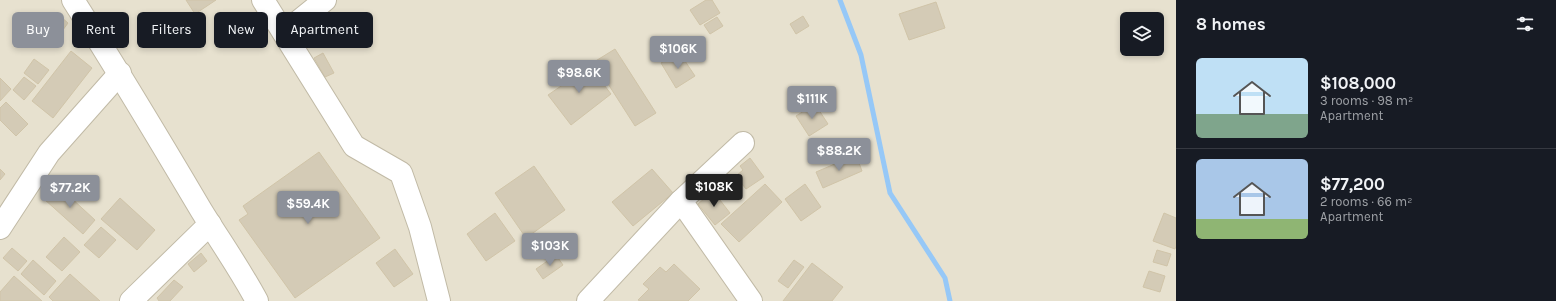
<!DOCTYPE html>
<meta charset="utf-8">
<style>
:root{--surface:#171b24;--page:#242831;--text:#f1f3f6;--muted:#9ea1a6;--line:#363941;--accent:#8c9099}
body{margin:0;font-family:Karla,sans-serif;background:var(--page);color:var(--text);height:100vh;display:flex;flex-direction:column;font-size:15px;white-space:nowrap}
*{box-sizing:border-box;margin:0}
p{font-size:13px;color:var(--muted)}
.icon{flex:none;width:22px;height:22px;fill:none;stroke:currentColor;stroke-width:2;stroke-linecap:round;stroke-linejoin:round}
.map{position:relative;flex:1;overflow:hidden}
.details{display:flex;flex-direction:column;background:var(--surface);width:380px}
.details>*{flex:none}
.hud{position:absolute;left:12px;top:12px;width:380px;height:36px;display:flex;gap:8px}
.tools{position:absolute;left:1120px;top:12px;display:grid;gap:8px}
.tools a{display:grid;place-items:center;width:44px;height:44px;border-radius:6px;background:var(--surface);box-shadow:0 2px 6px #0003;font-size:20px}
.price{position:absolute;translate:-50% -34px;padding:0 9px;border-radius:4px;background:var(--accent);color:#fff;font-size:13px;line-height:26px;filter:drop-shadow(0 1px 2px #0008)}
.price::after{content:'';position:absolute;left:50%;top:24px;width:12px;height:9px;margin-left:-6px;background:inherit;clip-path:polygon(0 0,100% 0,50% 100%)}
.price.on{background:#222;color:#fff}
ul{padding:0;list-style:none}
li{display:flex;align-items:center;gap:12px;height:100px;padding:0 20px}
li+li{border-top:1px solid var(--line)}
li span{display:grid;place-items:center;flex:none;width:112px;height:80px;border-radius:6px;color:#555}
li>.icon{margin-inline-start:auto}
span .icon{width:48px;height:48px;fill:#fffc;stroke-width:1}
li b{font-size:17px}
h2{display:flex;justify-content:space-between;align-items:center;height:48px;padding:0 20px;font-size:17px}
.tag{padding:0 14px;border-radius:6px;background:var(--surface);box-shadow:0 2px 6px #0003;font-size:14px;line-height:36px}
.tag.on{background:var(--accent);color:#fff}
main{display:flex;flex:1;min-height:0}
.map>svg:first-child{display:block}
.residential{fill:#e7e1cf;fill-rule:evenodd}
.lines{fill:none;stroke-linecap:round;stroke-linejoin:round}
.stream{stroke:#96c8f7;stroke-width:5}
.building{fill:#d4cbb6;stroke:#d0c4a8}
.minor-casing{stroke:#c1baa6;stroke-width:24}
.minor{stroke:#fff;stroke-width:22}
</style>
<main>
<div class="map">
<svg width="1176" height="301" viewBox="0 0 1176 301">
<rect width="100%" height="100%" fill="#f3efe1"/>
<path class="residential" d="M0 0H1176V301H0ZM1127 19H1157V49H1127Z"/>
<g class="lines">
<path class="stream" d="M840 0 861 55 890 193 945 278 950 301"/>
</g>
<g class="building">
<path d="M186 0H216L195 14Z"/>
<path d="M706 0H712L720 13 700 25 690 10Z"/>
<path d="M936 2 945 28 909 40 899 14Z"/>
<path d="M40 14 54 25 45 36 32 25Z"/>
<path d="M803 16 809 26 796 34 790 24Z"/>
<path d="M61 17 68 23 57 38 49 32Z"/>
<path d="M717 17 723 26 710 34 704 25Z"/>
<path d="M615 49 656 113 635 126 594 62Z"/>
<path d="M71 51 92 68 53 118 32 101Z"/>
<path d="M679 52 695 76 676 88 661 63Z"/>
<path d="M323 53 334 73 325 77 314 58Z"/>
<path d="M34 59 49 70 38 84 24 73Z"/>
<path d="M588 64 611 94 571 125 548 95 564 84 561 80 580 66 582 68Z"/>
<path d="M24 77 36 86 24 100 13 90Z"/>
<path d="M0 78 11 89 0 101Z"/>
<path d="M6 102 28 124 16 136 0 120V108Z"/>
<path d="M815 104 828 124 809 136 796 116Z"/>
<path d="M319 152 380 238 295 298 239 220 248 214 243 206Z"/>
<path d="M856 155 862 171 823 188 816 172Z"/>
<path d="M750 158 764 177 746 189 736 176 743 170 740 166Z"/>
<path d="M534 166 565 210 526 238 495 193Z"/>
<path d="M0 169 5 174 0 180Z"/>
<path d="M652 169 673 193 633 226 612 202Z"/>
<path d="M765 184 782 202 739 242 721 224Z"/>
<path d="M805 184 821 207 801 221 785 199Z"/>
<path d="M57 185 95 220 83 234 44 199Z"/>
<path d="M713 191 730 213 715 225 698 204Z"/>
<path d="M120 198 155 230 137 250 101 219Z"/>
<path d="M495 213 515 241 486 261 467 234Z"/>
<path d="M1164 213 1176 218V246L1175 249 1153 241Z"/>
<path d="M101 227 116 240 99 258 84 245Z"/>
<path d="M64 237 80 252 62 271 46 257Z"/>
<path d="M12 248 27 261 18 271 3 258Z"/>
<path d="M395 249 413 274 394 287 376 263Z"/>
<path d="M1157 250 1171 254 1167 266 1153 262Z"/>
<path d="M201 253 207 261 194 272 188 264Z"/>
<path d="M556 255 563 265 543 279 536 269Z"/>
<path d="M33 260 56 281 44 295 21 274Z"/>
<path d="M794 260 804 267 788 288 778 281Z"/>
<path d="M812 263 843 287 832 301H783Z"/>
<path d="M674 264 700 289 688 301H640L638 300 649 289 643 284 660 267 666 272Z"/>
<path d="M1149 271 1165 276 1160 292 1143 287Z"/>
<path d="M70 274 100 301H53L49 297Z"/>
<path d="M14 276 42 301H0V292Z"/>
<path d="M174 280 183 287 170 301H159L157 298Z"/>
</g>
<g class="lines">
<g class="minor-casing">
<g id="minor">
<path d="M73 0C117 69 159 139 201 210 220 241 240 269 257 301"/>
<path d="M263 0 354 146 401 173 420 227 439 301"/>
<path d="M284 33 325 0"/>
<path d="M681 201 751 301"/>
<path d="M0 228 49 153 120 73"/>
<path d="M131 301 210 224"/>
<path d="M588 301 681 201 743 143"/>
</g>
</g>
<use href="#minor" class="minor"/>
</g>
</svg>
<div class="tools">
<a><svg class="icon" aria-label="layers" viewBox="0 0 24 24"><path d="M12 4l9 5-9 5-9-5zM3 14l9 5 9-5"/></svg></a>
</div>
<b class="price" style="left:678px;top:70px">$106K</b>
<b class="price" style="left:579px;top:94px">$98.6K</b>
<b class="price" style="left:812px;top:120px">$111K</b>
<b class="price" style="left:839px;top:172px">$88.2K</b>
<b class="price on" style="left:714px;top:208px">$108K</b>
<b class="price" style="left:70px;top:209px">$77.2K</b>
<b class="price" style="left:308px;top:225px">$59.4K</b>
<b class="price" style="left:550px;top:267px">$103K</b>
<div class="hud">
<a class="tag on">Buy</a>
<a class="tag">Rent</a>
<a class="tag">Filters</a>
<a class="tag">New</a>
<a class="tag">Apartment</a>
</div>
</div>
<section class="details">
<h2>8 homes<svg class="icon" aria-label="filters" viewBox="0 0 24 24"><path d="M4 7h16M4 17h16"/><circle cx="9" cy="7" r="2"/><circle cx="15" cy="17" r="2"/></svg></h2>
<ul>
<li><span style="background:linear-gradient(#bfe0f5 70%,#7fa58c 0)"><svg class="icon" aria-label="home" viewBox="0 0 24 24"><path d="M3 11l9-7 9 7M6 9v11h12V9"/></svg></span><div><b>$108,000</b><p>3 rooms · 98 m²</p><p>Apartment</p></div></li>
<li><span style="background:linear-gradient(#a9c7e8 75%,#8fb573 0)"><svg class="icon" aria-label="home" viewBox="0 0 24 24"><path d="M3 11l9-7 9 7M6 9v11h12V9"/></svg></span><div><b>$77,200</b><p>2 rooms · 66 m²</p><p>Apartment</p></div></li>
</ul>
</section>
</main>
